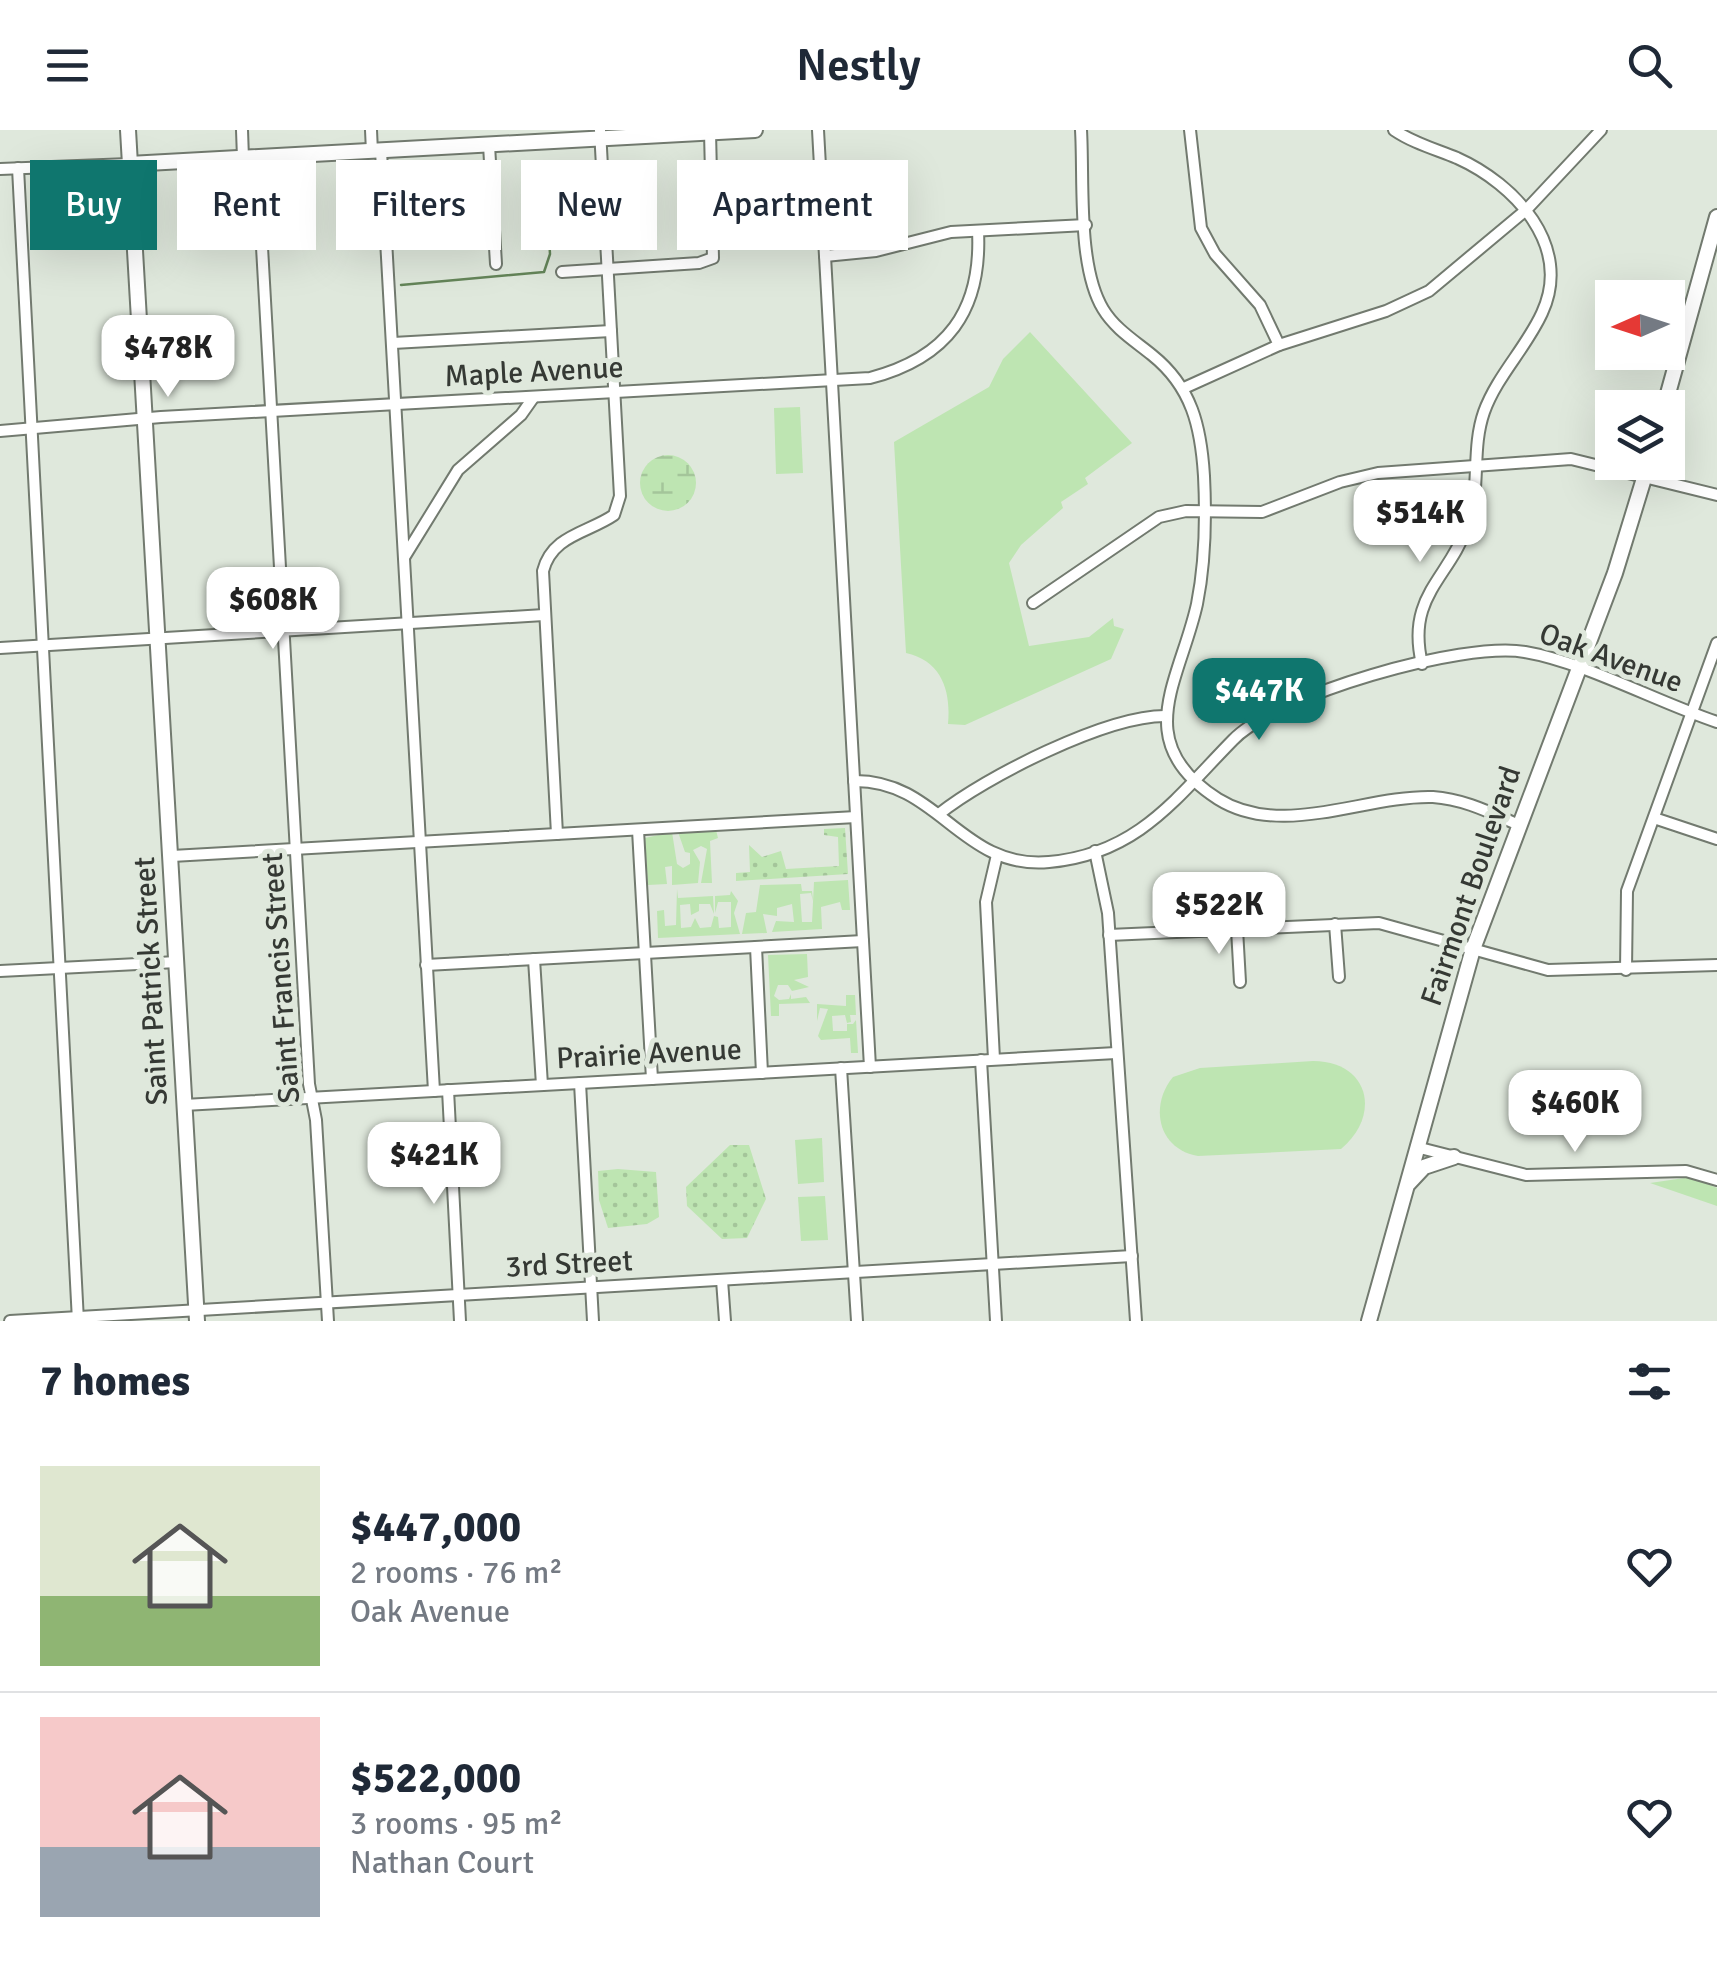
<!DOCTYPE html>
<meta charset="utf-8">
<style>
:root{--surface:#fff;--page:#f2f2f3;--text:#1f2937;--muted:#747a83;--line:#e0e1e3;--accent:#0f766e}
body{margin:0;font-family:Signika,sans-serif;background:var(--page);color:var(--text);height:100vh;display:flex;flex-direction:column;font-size:38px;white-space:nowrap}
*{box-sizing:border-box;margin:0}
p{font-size:32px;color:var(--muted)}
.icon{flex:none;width:55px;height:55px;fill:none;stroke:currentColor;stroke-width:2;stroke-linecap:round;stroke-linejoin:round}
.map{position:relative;height:1191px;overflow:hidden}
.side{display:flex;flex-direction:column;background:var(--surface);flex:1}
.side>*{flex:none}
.guide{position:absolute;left:30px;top:30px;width:1000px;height:90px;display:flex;gap:20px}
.needle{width:65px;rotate:267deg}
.fabs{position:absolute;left:1595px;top:150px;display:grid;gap:20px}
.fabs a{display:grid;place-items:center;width:90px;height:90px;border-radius:0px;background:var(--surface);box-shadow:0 10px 40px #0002;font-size:50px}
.price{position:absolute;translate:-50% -85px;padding:0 22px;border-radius:20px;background:#fff;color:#222;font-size:32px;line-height:65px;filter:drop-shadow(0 2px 5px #0008)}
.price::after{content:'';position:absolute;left:50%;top:60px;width:30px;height:22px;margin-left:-15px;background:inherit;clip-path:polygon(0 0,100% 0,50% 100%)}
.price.current{background:var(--accent);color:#fff}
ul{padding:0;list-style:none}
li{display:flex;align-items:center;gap:30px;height:250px;padding:0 40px}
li+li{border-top:2px solid var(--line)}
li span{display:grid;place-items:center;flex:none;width:280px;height:200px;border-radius:0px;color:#555}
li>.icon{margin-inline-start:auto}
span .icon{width:120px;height:120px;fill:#fffc;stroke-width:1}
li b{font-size:42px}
h2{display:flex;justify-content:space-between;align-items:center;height:120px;padding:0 40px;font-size:42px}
.tag{padding:0 35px;border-radius:0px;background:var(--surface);box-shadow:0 10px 40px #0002;font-size:35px;line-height:90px}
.tag.current{background:var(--accent);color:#fff}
header{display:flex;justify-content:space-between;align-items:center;height:130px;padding:0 40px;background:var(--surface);font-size:45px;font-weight:600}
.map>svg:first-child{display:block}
.grass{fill:#bee5b2}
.wetland{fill:url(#wetland-marsh)}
.park{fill:url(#park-dots)}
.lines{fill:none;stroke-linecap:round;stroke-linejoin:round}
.stream{stroke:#648559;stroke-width:2.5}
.street-casing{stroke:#727a6f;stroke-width:14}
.secondary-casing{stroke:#727a6f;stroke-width:18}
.street{stroke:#fff;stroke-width:10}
.secondary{stroke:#fff;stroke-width:14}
.labels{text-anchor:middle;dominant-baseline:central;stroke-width:10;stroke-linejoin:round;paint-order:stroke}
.street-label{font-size:30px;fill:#353934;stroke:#dfe8dc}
</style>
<header><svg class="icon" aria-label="menu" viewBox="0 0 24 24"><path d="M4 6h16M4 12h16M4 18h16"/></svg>Nestly<svg class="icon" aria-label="search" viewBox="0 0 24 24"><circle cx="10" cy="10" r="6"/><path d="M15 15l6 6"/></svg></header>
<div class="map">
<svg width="1717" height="1191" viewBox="0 0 1717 1191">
<defs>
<pattern id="wetland-marsh" width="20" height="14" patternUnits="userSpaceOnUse" patternTransform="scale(2.5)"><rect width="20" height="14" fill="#bee5b2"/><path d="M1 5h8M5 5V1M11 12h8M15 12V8" fill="none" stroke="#a4c59a"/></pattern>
<pattern id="park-dots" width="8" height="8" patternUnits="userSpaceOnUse" patternTransform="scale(2.5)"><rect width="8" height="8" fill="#bee5b2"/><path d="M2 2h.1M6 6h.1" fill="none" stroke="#a4c59a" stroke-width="1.8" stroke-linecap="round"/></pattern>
</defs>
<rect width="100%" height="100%" fill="#dfe8dc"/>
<g class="grass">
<path d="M1030 202 1132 313 1085 348 1088 354 1061 372 1063 378 1021 415 1009 433 1029 516 1089 507 1113 488 1114 496 1124 499 1111 529 965 595 948 594C951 561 942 531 906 523L894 312 989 257 1003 229Z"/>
<path d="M800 277 803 343 776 344 774 278Z"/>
<path d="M716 700 718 708 710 711 712 753H701L707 719 701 716 693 720 700 732 698 753 672 755V736L665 737 667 754 648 755 645 708 672 702 677 734 683 738 690 734V723L685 722 678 702Z"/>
<path d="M848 750 850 780H842L840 772 821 777 822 799 772 802 776 791 794 792 792 774 777 778V786L763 784 767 803 742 804 746 783 756 782 760 755 801 754 802 761H812L813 771 811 763 800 764 802 792H812L814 752Z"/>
<path d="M677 759 678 768 713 766 714 784 710 774H699V781L691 785 690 774 680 775 681 798 691 797 695 788 700 798 711 797 714 786 718 787 719 798 731 797V772H718L715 783V766L730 765 731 761 738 771 734 783 740 804 658 808 657 781 664 780 665 796 676 795Z"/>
<path d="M807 824 808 847 794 850 809 857 792 861 788 855H778L774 866 779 870 789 869 791 864V869L806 867 810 873 779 874V886H771L768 825Z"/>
<path d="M846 865H855L856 885H850L851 892 847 893 845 885 832 886 833 901H847V894H853L856 890 858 923H851L850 908 821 910 818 906 828 879 820 878 817 891V874L846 876Z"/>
<path d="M1313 931C1369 931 1382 985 1341 1019L1198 1026C1158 1019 1149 976 1173 947L1200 938Z"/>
<path d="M822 1008 824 1052 798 1054 795 1010Z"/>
<path d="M1691 1047 1717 1058V1076L1650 1053Z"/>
<path d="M825 1066 828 1110 801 1111 798 1067Z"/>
</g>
<circle class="wetland" cx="668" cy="353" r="28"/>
<g class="park">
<path d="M845 698 848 744 736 751V743L750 742 749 715 762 727 781 721 786 739 839 736 838 707 824 705V699Z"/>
<path d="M730 1015H749L766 1069 747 1108 722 1109 687 1076 686 1057Z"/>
<path d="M618 1039 656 1042 659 1087 647 1094 608 1098 599 1070 598 1041Z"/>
</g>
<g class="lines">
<path class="stream" d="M401 155 544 142 550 124 545 40"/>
<g class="street-casing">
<g id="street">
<path d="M242 0 243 28"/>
<path d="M371 0 372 22"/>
<path d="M818 0 870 937"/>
<path d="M1081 0C1084 50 1077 136 1103 179 1115 199 1135 211 1152 225 1192 257 1201 297 1204 346 1206 386 1205 434 1197 474 1180 551 1129 612 1218 669 1282 709 1364 665 1433 667 1464 669 1491 683 1519 695"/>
<path d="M1190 0 1201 98 1215 124 1260 175 1279 215"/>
<path d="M1394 0C1413 13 1435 19 1457 28 1515 54 1573 116 1542 183 1526 218 1497 246 1484 282 1471 319 1481 358 1468 395 1448 450 1406 466 1422 534"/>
<path d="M489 15 496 134"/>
<path d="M381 21 434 961"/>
<path d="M257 28 309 954 316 990 328 1191"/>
<path d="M18 38 78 1191"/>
<path d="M0 39 129 34"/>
<path d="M825 126 876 121 951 102 1086 95"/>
<path d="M562 142 699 133 713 128 710 2"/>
<path d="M393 213 611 201"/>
<path d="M1184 258 1279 215 1386 181 1429 161 1526 80 1601 0"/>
<path d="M0 301 161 287 870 248C947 228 982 181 978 101"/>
<path d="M405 426 458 340 521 285 533 268"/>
<path d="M1033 473 1159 387 1186 381 1262 382 1340 352 1378 343 1571 329 1717 365"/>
<path d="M0 518 544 485"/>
<path d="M854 651C939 650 961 740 1049 732 1138 724 1176 668 1233 610 1276 565 1463 511 1525 522 1584 532 1657 572 1717 592"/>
<path d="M939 684C985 647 1106 586 1165 586"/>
<path d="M1654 688 1717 709"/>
<path d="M638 700 652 949"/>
<path d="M557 704 543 441C552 405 588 403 614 385L620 366 600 0"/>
<path d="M1095 721 1108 783 1136 1191"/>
<path d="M172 726 856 687"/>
<path d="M1335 794 1339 847"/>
<path d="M1237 799 1240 852"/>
<path d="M1109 805 1379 793 1548 840 1717 835"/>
<path d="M756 817 762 943"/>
<path d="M534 829 542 955"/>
<path d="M426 835 863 811"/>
<path d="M1626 840 1627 761 1717 513"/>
<path d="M0 841 177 832"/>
<path d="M994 929 986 772 997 725"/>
<path d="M981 930 996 1191"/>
<path d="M841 938 857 1191"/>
<path d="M580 953 593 1191"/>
<path d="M448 960 460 1191"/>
<path d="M184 975 1116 923"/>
<path d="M1416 1017 1526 1045 1686 1041 1717 1050"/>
<path d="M722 1150 725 1191"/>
<path d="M10 1191 1132 1126"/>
</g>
</g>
<g class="secondary-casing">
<g id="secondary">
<path d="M128 0 197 1191"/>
<path d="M129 34 755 0"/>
<path d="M1664 278 1717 87"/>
<path d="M1409 1053 1424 1037 1454 1027"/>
<path d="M1369 1191 1473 819 1615 443 1649 332"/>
</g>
</g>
<use href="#street" class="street"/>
<use href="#secondary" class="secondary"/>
</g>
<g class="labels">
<g class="street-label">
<text transform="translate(534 242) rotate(-3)">Maple Avenue</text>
<text transform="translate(1611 528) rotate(20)">Oak Avenue</text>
<text transform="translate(1471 756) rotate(-71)">Fairmont Boulevard</text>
<text transform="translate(281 848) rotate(-94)">Saint Francis Street</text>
<text transform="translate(151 851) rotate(-93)">Saint Patrick Street</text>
<text transform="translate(649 924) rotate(-3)">Prairie Avenue</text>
<text transform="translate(569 1134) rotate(-3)">3rd Street</text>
</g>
</g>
</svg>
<div class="fabs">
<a><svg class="needle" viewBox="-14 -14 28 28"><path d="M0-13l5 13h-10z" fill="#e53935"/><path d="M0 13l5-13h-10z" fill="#747a83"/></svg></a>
<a><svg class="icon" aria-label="layers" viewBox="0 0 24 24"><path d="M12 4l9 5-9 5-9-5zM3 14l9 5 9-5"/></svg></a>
</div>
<b class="price" style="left:168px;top:270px">$478K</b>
<b class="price" style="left:1420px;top:435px">$514K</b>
<b class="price" style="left:273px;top:522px">$608K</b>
<b class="price current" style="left:1259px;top:613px">$447K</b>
<b class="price" style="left:1219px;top:827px">$522K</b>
<b class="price" style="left:1575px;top:1025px">$460K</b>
<b class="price" style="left:434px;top:1077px">$421K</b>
<div class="guide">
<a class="tag current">Buy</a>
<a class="tag">Rent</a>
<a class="tag">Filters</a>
<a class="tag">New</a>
<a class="tag">Apartment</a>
</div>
</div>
<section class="side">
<h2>7 homes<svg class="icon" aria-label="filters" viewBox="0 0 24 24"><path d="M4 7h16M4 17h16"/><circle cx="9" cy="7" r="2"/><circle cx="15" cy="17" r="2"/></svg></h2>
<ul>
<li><span style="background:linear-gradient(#dfe7d0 65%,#8fb573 0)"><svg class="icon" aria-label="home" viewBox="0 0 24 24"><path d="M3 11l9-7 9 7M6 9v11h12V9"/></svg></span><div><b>$447,000</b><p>2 rooms · 76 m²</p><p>Oak Avenue</p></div><svg class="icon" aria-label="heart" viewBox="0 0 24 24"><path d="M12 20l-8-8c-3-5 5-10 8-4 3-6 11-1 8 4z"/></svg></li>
<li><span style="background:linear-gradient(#f6c9c9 65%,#9aa5b1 0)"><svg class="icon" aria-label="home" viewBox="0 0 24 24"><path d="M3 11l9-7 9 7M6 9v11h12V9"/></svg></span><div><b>$522,000</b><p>3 rooms · 95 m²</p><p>Nathan Court</p></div><svg class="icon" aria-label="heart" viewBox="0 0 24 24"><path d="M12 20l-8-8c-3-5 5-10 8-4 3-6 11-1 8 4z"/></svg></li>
</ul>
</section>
